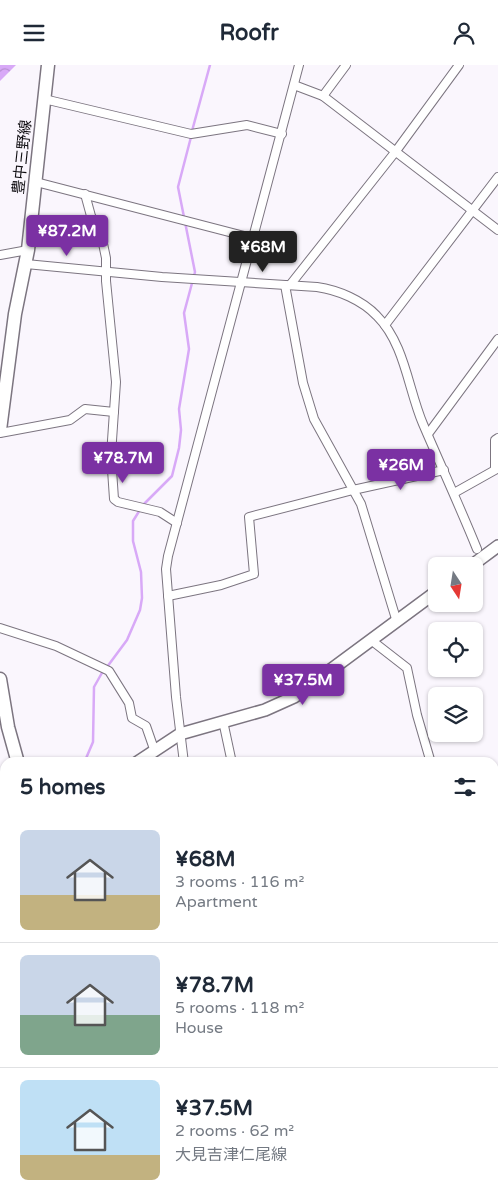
<!DOCTYPE html>
<meta charset="utf-8">
<style>
:root{--surface:#fff;--page:#f6f6f7;--text:#1f2937;--muted:#747a83;--line:#e0e1e3;--accent:#7b31a3}
body{margin:0;font-family:"Varela Round","Noto Sans JP",sans-serif;background:var(--page);color:var(--text);height:100vh;display:flex;flex-direction:column;font-size:19px;white-space:nowrap}
*{box-sizing:border-box;margin:0}
p{font-size:16px;color:var(--muted)}
.icon{flex:none;width:28px;height:28px;fill:none;stroke:currentColor;stroke-width:2;stroke-linecap:round;stroke-linejoin:round}
.map{position:relative;flex:1;overflow:hidden}
.panel{position:absolute;left:0px;top:692px;width:499px;height:446px;display:flex;flex-direction:column;background:var(--surface);border-radius:15px 15px 0 0;box-shadow:0 1px 4px #0004}
.panel>*{flex:none}
.needle{width:32px;rotate:168deg}
.tools{position:absolute;left:428px;top:492px;display:grid;gap:10px}
.tools a{display:grid;place-items:center;width:55px;height:55px;border-radius:8px;background:var(--surface);box-shadow:0 1px 4px #0004;font-size:25px}
.price{position:absolute;translate:-50% -42px;padding:0 11px;border-radius:5px;background:var(--accent);color:#fff;font-size:16px;line-height:32px;filter:drop-shadow(0 1px 2px #0008)}
.price::after{content:'';position:absolute;left:50%;top:30px;width:15px;height:11px;margin-left:-8px;background:inherit;clip-path:polygon(0 0,100% 0,50% 100%)}
.price.current{background:#222;color:#fff}
ul{padding:0;list-style:none}
li{display:flex;align-items:center;gap:15px;height:125px;padding:0 20px}
li+li{border-top:1px solid var(--line)}
li span{display:grid;place-items:center;flex:none;width:140px;height:100px;border-radius:8px;color:#555}
li>.icon{margin-inline-start:auto}
span .icon{width:60px;height:60px;fill:#fffc;stroke-width:1}
li b{font-size:21px}
h2{display:flex;justify-content:space-between;align-items:center;height:60px;padding:0 20px;font-size:21px}
header{display:flex;justify-content:space-between;align-items:center;height:65px;padding:0 20px;background:var(--surface);font-size:22px;font-weight:700}
.map>svg:first-child{display:block}
.water{fill:url(#water-waves)}
.lines{fill:none;stroke-linecap:round;stroke-linejoin:round}
.stream{stroke:#d8a9f7;stroke-width:2.5}
.minor-casing{stroke:#7c7580;stroke-width:10}
.secondary-casing{stroke:#7c7580;stroke-width:14}
.primary-casing{stroke:#7c7580;stroke-width:15}
.minor{stroke:#fff;stroke-width:8}
.secondary{stroke:#fff;stroke-width:11}
.primary{stroke:#fff;stroke-width:12}
.labels{text-anchor:middle;dominant-baseline:central;stroke-width:4;stroke-linejoin:round;paint-order:stroke}
.street-label{font-size:15px;fill:#0e0c10;stroke:#faf6fd}
</style>
<header><svg class="icon" aria-label="menu" viewBox="0 0 24 24"><path d="M4 6h16M4 12h16M4 18h16"/></svg>Roofr<svg class="icon" aria-label="person" viewBox="0 0 24 24"><circle cx="12" cy="8" r="4"/><path d="M4 21q1-7 8-7t8 7"/></svg></header>
<div class="map">
<svg width="498" height="1138" viewBox="0 0 498 1138">
<defs>
<pattern id="water-waves" width="16" height="10" patternUnits="userSpaceOnUse" patternTransform="scale(1.25)"><rect width="16" height="10" fill="#d8a9f7"/><path d="M0 5q4-4 8 0t8 0" fill="none" stroke="#b890d3"/></pattern>
</defs>
<rect width="100%" height="100%" fill="#faf6fd"/>
<g class="water">
<path d="M0 0H16L0 16Z"/>
<path d="M101 1134H141L143 1138H98Z"/>
</g>
<g class="lines">
<g class="stream">
<path d="M192 66 210 0"/>
<path d="M107 602 127 575 140 545 142 533 141 507 133 476V456L143 440 172 411 179 383 181 365 179 344 189 284 184 248 195 207 178 122 191 72"/>
<path d="M84 698 93 677 94 622 103 606"/>
<path d="M0 982 5 986"/>
<path d="M157 1134 159 1138"/>
</g>
<g class="minor-casing">
<g id="minor">
<path d="M294 20 323 31 498 165"/>
<path d="M323 31 346 0"/>
<path d="M44 34 191 69 247 60 282 69"/>
<path d="M36 117 252 173"/>
<path d="M85 129 91 151 101 169 106 193V216L116 317 111 390 114 434 118 437 160 447 177 458"/>
<path d="M0 190 28 185"/>
<path d="M26 199 162 212 317 222C338 225 362 235 377 251 405 279 408 324 423 359 441 401 460 442 477 484"/>
<path d="M285 220 303 318 314 354 361 439 397 557"/>
<path d="M290 220 396 86 459 0"/>
<path d="M385 260 498 112"/>
<path d="M0 368 70 355 85 344 114 347"/>
<path d="M428 369 498 274"/>
<path d="M454 428 495 405V375L498 373"/>
<path d="M168 531 221 520 254 509 249 452 353 425 444 405"/>
<path d="M0 563 56 581 109 606 129 638 132 653 146 661 154 684"/>
<path d="M371 575 407 603 417 650 431 698"/>
<path d="M223 656 232 698"/>
<path d="M184 698 176 632 166 504 168 491 299 0"/>
<path d="M494 709 498 707"/>
<path d="M0 725 5 723"/>
<path d="M494 894 498 902"/>
<path d="M494 968 498 965"/>
<path d="M0 969 5 973"/>
<path d="M0 1065 5 1059"/>
<path d="M0 1115 5 1119"/>
<path d="M22 1134 27 1138"/>
<path d="M165 1134 167 1138"/>
<path d="M446 1134 448 1138"/>
<path d="M194 1138 201 1134"/>
</g>
</g>
<g class="secondary-casing">
<g id="secondary">
<path d="M471 501 498 481"/>
<path d="M136 698 180 669 265 645 294 632 436 527"/>
<path d="M0 784 5 782"/>
</g>
</g>
<g class="primary-casing">
<g id="primary">
<path d="M0 365 15 249 28 185 48 0"/>
<path d="M0 614 8 662 18 698"/>
<path d="M339 1134 341 1138"/>
</g>
</g>
<use href="#minor" class="minor"/>
<use href="#secondary" class="secondary"/>
<use href="#primary" class="primary"/>
</g>
<g class="labels">
<g class="street-label">
<text transform="translate(22 92) rotate(-84)">豊中三野線</text>
</g>
</g>
</svg>
<div class="tools">
<a><svg class="needle" viewBox="-14 -14 28 28"><path d="M0-13l5 13h-10z" fill="#e53935"/><path d="M0 13l5-13h-10z" fill="#747a83"/></svg></a>
<a><svg class="icon" aria-label="locate" viewBox="0 0 24 24"><circle cx="12" cy="12" r="6"/><path d="M12 2v4M12 18v4M2 12h4M18 12h4"/></svg></a>
<a><svg class="icon" aria-label="layers" viewBox="0 0 24 24"><path d="M12 4l9 5-9 5-9-5zM3 14l9 5 9-5"/></svg></a>
</div>
<b class="price" style="left:67px;top:192px">¥87.2M</b>
<b class="price current" style="left:263px;top:208px">¥68M</b>
<b class="price" style="left:123px;top:419px">¥78.7M</b>
<b class="price" style="left:401px;top:426px">¥26M</b>
<b class="price" style="left:303px;top:641px">¥37.5M</b>
<section class="panel">
<h2>5 homes<svg class="icon" aria-label="filters" viewBox="0 0 24 24"><path d="M4 7h16M4 17h16"/><circle cx="9" cy="7" r="2"/><circle cx="15" cy="17" r="2"/></svg></h2>
<ul>
<li><span style="background:linear-gradient(#c9d6e8 65%,#c2b280 0)"><svg class="icon" aria-label="home" viewBox="0 0 24 24"><path d="M3 11l9-7 9 7M6 9v11h12V9"/></svg></span><div><b>¥68M</b><p>3 rooms · 116 m²</p><p>Apartment</p></div></li>
<li><span style="background:linear-gradient(#c9d6e8 60%,#7fa58c 0)"><svg class="icon" aria-label="home" viewBox="0 0 24 24"><path d="M3 11l9-7 9 7M6 9v11h12V9"/></svg></span><div><b>¥78.7M</b><p>5 rooms · 118 m²</p><p>House</p></div></li>
<li><span style="background:linear-gradient(#bfe0f5 75%,#c2b280 0)"><svg class="icon" aria-label="home" viewBox="0 0 24 24"><path d="M3 11l9-7 9 7M6 9v11h12V9"/></svg></span><div><b>¥37.5M</b><p>2 rooms · 62 m²</p><p>大見吉津仁尾線</p></div></li>
</ul>
</section>
</div>
